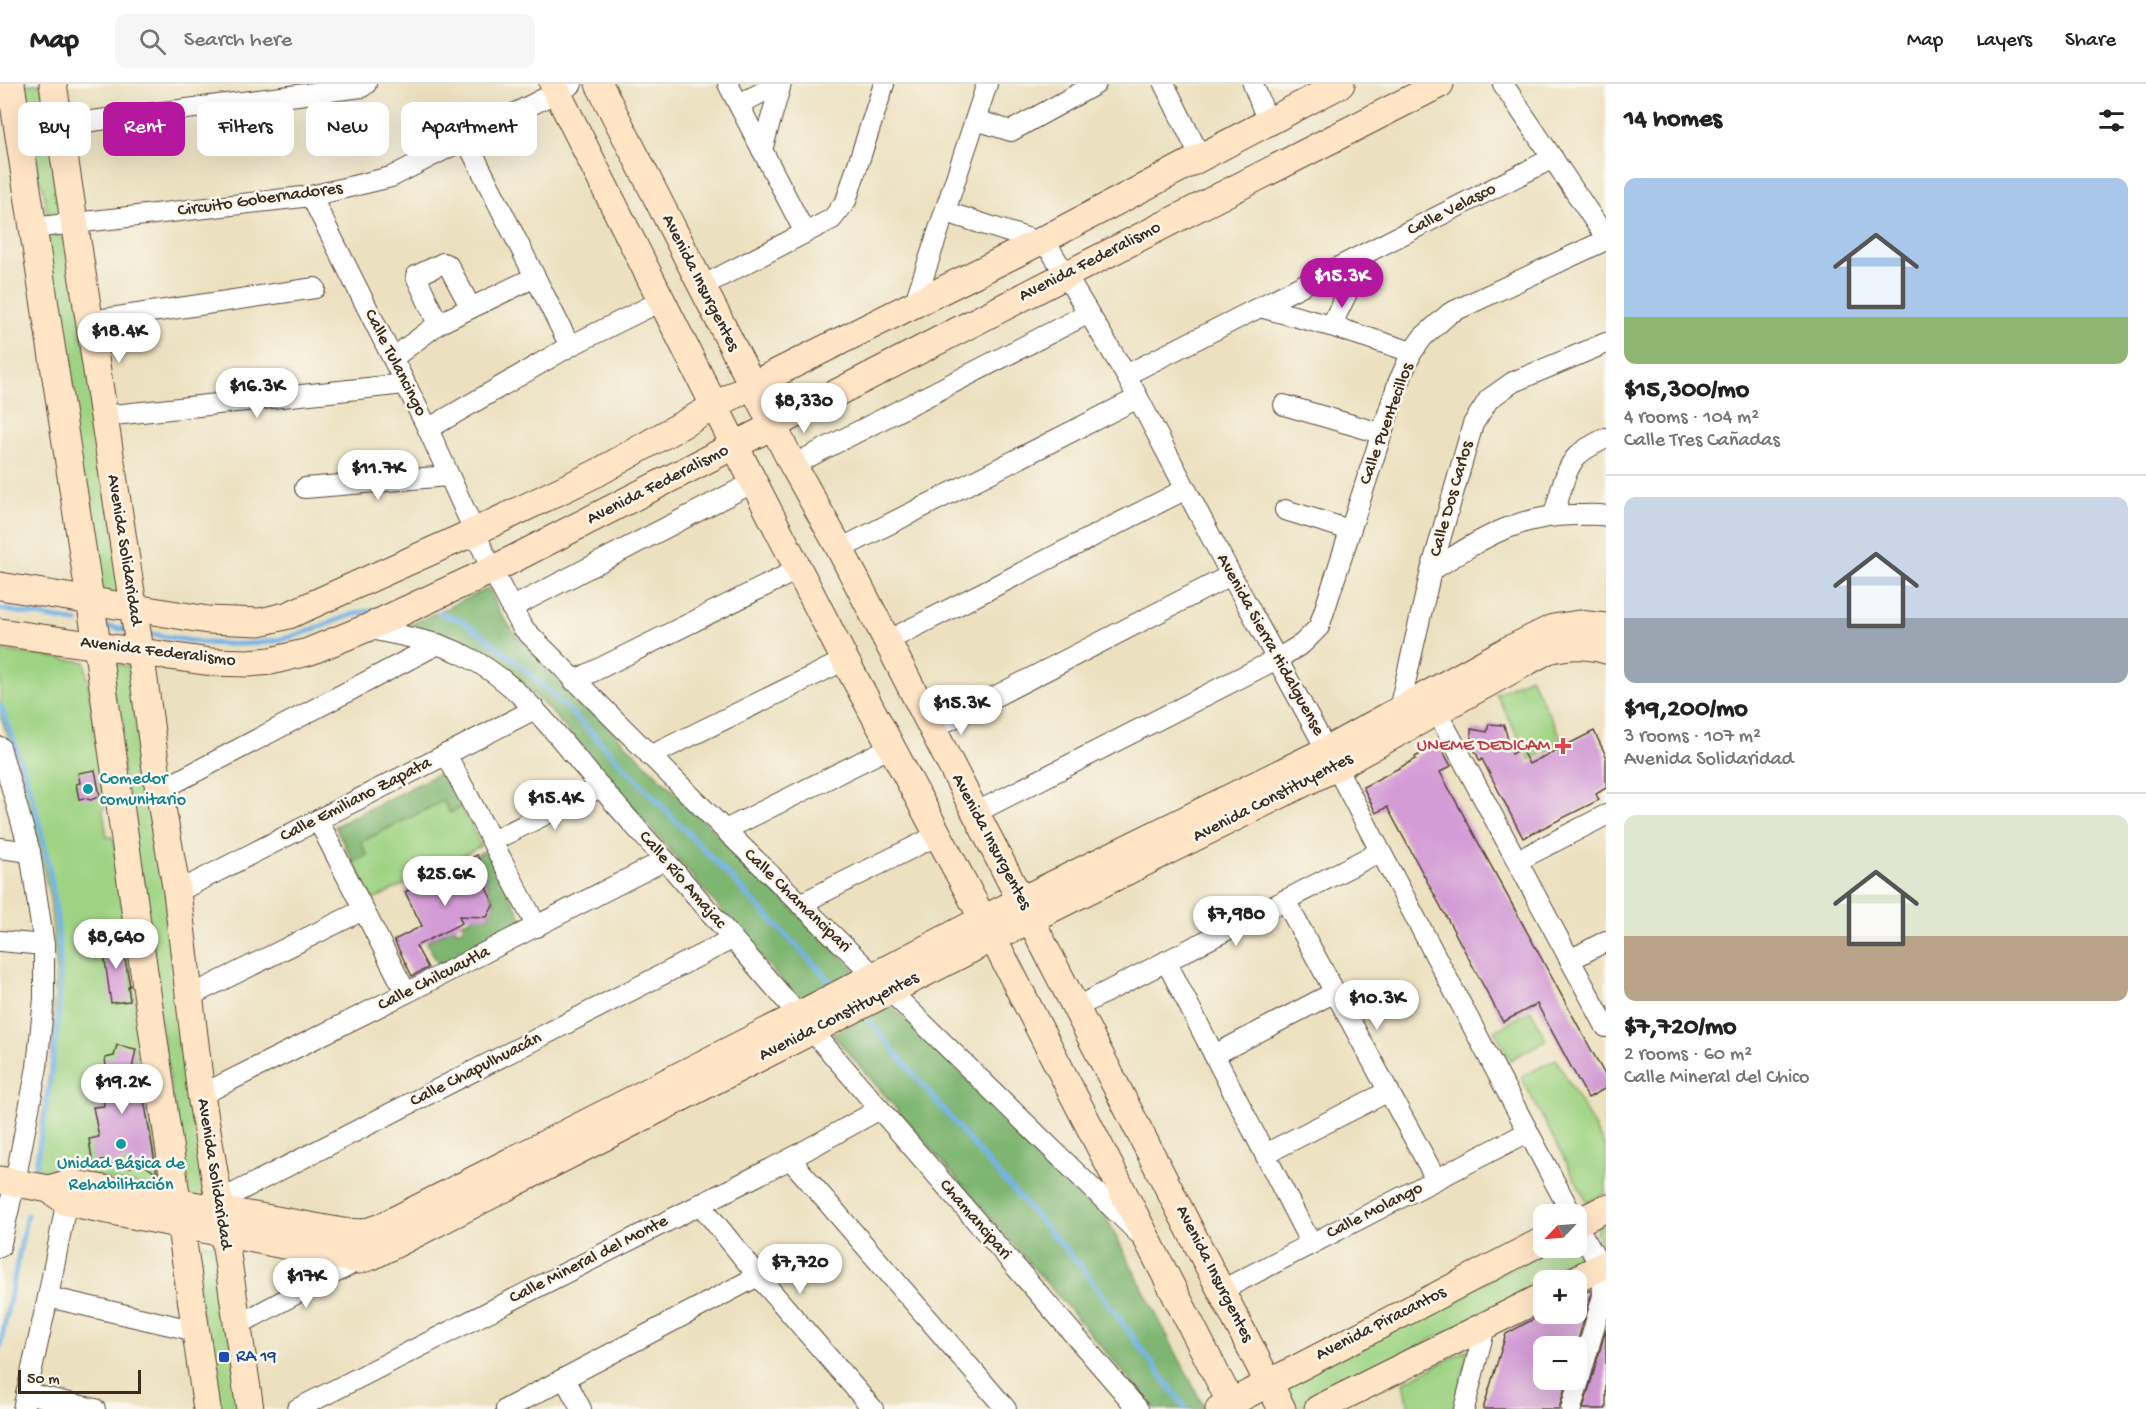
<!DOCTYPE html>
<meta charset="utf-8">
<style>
:root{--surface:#fff;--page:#f6f6f6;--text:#222;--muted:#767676;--line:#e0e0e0;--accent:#b5179e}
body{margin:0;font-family:"Gochi Hand",sans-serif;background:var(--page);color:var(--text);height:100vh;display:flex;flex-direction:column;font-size:22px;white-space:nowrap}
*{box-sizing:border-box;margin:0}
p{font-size:20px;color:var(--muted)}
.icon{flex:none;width:33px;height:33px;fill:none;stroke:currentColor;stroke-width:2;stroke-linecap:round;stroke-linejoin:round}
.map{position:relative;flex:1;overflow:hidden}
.details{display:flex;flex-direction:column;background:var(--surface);width:540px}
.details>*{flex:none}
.top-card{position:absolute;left:18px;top:18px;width:570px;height:54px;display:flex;gap:12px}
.needle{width:39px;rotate:245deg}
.tools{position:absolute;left:1533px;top:1120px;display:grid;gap:12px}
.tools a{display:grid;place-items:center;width:54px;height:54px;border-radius:12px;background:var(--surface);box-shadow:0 6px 24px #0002;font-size:30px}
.scale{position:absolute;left:18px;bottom:15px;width:123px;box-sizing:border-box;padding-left:6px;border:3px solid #3b2a1e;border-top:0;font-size:16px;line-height:21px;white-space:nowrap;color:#3b2a1e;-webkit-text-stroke:4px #fbf7ec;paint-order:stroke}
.price{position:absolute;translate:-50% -51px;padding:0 14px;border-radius:21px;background:#fff;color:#222;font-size:20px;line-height:39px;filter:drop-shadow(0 2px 3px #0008)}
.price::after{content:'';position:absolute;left:50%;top:36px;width:18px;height:14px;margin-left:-9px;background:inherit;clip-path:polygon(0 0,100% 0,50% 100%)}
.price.selected{background:var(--accent);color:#fff}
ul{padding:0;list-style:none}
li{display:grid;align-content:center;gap:12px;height:318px;padding:0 18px}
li+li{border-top:2px solid var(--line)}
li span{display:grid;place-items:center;height:186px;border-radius:12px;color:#555}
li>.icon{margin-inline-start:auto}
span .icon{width:108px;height:108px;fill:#fffc;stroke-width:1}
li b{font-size:26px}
h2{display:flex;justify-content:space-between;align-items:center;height:72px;padding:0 18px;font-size:26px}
.chip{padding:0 21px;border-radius:12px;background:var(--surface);box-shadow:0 6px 24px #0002;font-size:21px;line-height:54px}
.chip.selected{background:var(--accent);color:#fff}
header{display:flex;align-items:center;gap:36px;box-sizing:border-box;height:84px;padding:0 30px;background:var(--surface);border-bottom:2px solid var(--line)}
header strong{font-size:28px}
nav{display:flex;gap:33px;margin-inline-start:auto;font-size:21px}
.search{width:420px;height:54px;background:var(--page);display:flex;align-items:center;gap:15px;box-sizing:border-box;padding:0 21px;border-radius:12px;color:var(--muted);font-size:22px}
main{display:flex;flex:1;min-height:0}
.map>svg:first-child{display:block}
.green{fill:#9ed383;stroke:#6c7e50;stroke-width:1.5}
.forest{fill:#7eb571;stroke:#5c7048;stroke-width:1.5}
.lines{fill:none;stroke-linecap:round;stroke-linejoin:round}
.stream{stroke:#75b3e8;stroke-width:5}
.building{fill:#d39cd6}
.street-casing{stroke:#554536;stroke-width:22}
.secondary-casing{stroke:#554536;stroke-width:29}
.street{stroke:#fff;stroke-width:20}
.secondary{stroke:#ffe4c6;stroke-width:27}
.health-dot{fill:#e0444e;stroke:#fbf7ec;stroke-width:2}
.culture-dot{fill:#0f9aa8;stroke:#fbf7ec;stroke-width:2}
.transit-dot{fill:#1a4fb4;stroke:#fbf7ec;stroke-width:2}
.labels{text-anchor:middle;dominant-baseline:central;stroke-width:5;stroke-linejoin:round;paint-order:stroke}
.street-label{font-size:18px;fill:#3b2a1e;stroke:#fbf7ec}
.health-label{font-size:18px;fill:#be3a42;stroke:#fbf7ec;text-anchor:end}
.culture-label{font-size:18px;fill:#0d838f;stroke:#fbf7ec;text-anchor:start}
.transit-label{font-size:18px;fill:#164399;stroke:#fbf7ec;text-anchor:start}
</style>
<header>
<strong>Map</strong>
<div class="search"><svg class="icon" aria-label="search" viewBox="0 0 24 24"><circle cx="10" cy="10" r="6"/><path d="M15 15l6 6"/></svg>Search here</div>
<nav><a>Map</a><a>Layers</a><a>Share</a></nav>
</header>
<main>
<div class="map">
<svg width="1606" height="1325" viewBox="0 0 1606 1325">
<rect width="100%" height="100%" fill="#fbf7ec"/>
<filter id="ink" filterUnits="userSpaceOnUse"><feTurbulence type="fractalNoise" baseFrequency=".0167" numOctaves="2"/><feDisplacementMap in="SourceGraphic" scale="12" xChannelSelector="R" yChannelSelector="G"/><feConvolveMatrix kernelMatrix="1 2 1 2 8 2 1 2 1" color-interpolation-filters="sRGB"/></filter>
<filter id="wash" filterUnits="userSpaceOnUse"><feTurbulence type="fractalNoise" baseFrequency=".008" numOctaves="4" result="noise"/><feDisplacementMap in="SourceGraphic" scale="24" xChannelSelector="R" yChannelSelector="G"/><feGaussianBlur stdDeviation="1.35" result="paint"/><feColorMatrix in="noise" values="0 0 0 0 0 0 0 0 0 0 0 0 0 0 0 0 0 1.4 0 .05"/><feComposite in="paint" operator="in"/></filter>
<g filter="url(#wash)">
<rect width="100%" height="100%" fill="#ebe1c0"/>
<g class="green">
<path d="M21 0H47L66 128 47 130 43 103 34 86Z"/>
<path d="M61 151 78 210 124 516 97 511 43 154Z"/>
<path d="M0 566 85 578 105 720 103 727 107 753H113L161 1104 34 1084 51 977 56 881 50 815 37 751 16 673 0 631Z"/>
<path d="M107 579 134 583 213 1117 187 1113Z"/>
<path d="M1530 593 1564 659 1530 676 1496 610Z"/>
<path d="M444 687 481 762 373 816 335 742Z"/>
<path d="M1531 926 1546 956 1510 976 1495 947Z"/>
<path d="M1556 975 1606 1064V1109L1587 1118 1521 993Z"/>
<path d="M1606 1137V1163L1601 1161 1596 1149 1599 1141Z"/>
<path d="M191 1157 218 1162 242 1325H215Z"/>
<path d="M1551 1164H1574L1578 1171C1574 1185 1557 1195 1544 1197L1543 1199 1294 1325 1282 1301Z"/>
<path d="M1469 1265 1454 1325H1409L1404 1298Z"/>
</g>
<g class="forest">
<path d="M489 504 500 529 519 555 860 891 803 922 555 632 511 588 479 569 401 545Z"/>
<path d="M444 687 462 723 450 729 443 717 361 758 367 771 354 778 335 742Z"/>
<path d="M487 765 523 837 521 841 440 883 427 859 429 856 455 843 457 847 464 844 462 839 476 832 488 833 491 824 495 822C487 805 485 788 477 771Z"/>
<path d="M890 921 1104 1129 1205 1325H1155L832 950Z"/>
</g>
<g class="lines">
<g class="stream">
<path d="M0 525 77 538"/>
<path d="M439 529 462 537 487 554 533 592 584 641 835 902"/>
<path d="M103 542 129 546"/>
<path d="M146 549C193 558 235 566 283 555 316 547 347 528 381 525"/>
<path d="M0 621C35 709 62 805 60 901 58 962 46 1022 36 1082"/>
<path d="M867 934 984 1074 1080 1181 1186 1325"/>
<path d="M0 1263 27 1131"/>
</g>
</g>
<g id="blocks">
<g class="building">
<path d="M1489 640 1504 641 1512 670 1521 665 1529 680 1594 647 1606 672V704L1596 710 1599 716 1523 754 1482 675 1480 677 1471 659V645L1487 648Z"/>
<path d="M1440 662 1451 682 1440 688 1606 993V1004L1588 1014 1537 920 1503 938 1387 723 1376 729 1363 703 1416 675 1415 673 1432 663 1433 665Z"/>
<path d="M95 686 100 712 91 716 84 714 79 715 76 700 80 699 78 689Z"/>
<path d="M477 771 485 787 487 806 494 820 487 833 459 832 462 839 416 862 428 884 412 892 394 856 422 842 405 808Z"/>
<path d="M121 853 130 902H128L130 917 111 919 102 856Z"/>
<path d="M117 961 136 965 132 985 139 986 157 1090 144 1081 128 1083V1077L107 1081V1076L93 1078 92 1076 89 1055 99 1053 93 1023 104 1022 99 984 106 983 105 974 114 972Z"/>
<path d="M1591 1206V1211L1576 1263H1544V1296H1567L1559 1325H1483L1506 1250 1543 1230H1576V1212Z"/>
<path d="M1606 1245V1325H1583Z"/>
</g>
</g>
</g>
<g filter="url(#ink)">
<use href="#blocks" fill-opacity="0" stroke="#554536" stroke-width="1.5"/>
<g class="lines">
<g class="street-casing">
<g id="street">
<path d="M728 0 805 149"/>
<path d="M1164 0 1201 74"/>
<path d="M1253 0 1268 38"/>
<path d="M1503 0 1606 154"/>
<path d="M739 20 779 0"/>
<path d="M976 36 1011 47 1096 0"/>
<path d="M60 41 330 7 362 3 366 0"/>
<path d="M466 56 570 262"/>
<path d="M762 66 781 0"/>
<path d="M311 112 428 345 492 486 522 543 725 746 1138 1149"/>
<path d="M946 128 1039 158 1051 167 1126 291 1231 491 1336 683 1572 1131"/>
<path d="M32 144 311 112 391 93 572 0"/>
<path d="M702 202 832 135 846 117 884 0"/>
<path d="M915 218 987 0"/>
<path d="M1260 223 1331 242 1412 268"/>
<path d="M90 237 315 204"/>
<path d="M438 240 416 192 443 179 448 181 471 224"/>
<path d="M1331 242 1366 170"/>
<path d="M393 274 438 240 535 193"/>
<path d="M1126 291 1553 74"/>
<path d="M1284 321 1380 349"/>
<path d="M104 332 405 300"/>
<path d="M428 345 570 262 661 217"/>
<path d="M793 381 1087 230"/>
<path d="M305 404 448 392"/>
<path d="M1285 426 1350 446"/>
<path d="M1554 430C1560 412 1564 386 1577 372 1585 364 1596 359 1606 354"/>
<path d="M840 465 1138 314"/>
<path d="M1431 487C1479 456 1518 430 1578 431 1587 431 1597 430 1606 432"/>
<path d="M511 524 754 398"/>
<path d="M367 544C400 552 434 556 464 571 521 599 558 653 598 700 620 726 643 751 665 776L1138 1325"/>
<path d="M887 557 1186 405"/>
<path d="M574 597 799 485"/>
<path d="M1435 628 1443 639 1606 943"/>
<path d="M1403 633 1399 625 1431 487 1473 340 1489 315 1513 298 1606 259"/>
<path d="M932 645 1231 491"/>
<path d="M0 663 30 768 44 861V915L37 983 15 1098 0 1163"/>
<path d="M446 670 537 843"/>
<path d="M650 672 845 576"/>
<path d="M159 707 438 560"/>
<path d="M975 729 1277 575 1302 560 1319 543 1398 299 1412 268 1423 253 1450 229 1606 156"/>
<path d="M318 736 406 909"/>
<path d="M725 746 891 663"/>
<path d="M492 757 601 703"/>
<path d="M0 764 30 768"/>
<path d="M1517 777 1606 731"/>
<path d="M177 808 535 625"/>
<path d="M1285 816 1436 1095"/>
<path d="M800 820 938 751"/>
<path d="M0 857 44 861"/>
<path d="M1570 876 1606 857"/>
<path d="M1166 877 1311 1160"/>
<path d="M190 912 363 826"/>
<path d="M1077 923 1379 768"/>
<path d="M1214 971 1335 908"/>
<path d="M201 1011 406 909 665 776"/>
<path d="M1265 1070 1389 1007"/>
<path d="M790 1075 1006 1325"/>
<path d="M219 1117 732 855"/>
<path d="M700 1120 758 1192 873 1325"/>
<path d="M1222 1206 1528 1048"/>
<path d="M48 1213 196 1247"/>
<path d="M236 1242 359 1176"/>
<path d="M565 1295 581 1325"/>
<path d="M26 1309 95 1325"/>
<path d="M23 1325 48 1213 69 1105"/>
<path d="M297 1325 790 1075 880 1025"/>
<path d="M506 1325 758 1192"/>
<path d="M1464 1325 1485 1243"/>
<path d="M1571 1325 1603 1212 1601 1183 1576 1140"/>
</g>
</g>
<g class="secondary-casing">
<g id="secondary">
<path d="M11 0 97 561 207 1325"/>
<path d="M53 0 140 567 159 707 177 808 201 1011 219 1117 250 1325"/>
<path d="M553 0 715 323 845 576 993 854 1234 1325"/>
<path d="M599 0 793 381 840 465 1282 1325"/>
<path d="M0 502 208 536 260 538 289 531 474 448 597 389 752 301 1039 158 1341 0"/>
<path d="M0 548 211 578 248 579 271 577 308 568 367 544 492 486 1066 191 1440 0"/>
<path d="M0 1096 49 1105 67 1118 359 1176 372 1172 993 854 1336 683 1548 566C1569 561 1585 560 1606 566"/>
<path d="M49 1105 70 1099 343 1148 363 1149 381 1143 799 931 983 835 1327 666 1506 567 1553 544 1579 540 1606 543"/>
<path d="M1576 1139 1606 1124"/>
<path d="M1573 1197 1606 1180"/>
<path d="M1219 1325 1544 1156"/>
<path d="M1318 1325 1544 1212"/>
</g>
</g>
<use href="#street" class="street"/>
<use href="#secondary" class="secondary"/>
</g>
</g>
<path class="health-dot" d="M1560 653h6v6h6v6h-6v6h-6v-6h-6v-6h6z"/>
<g class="culture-dot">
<circle cx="88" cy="705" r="6"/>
<circle cx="121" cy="1060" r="6"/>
</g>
<rect class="transit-dot" x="218" y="1267" width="12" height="12" rx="3"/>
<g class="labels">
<g class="street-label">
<text transform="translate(260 116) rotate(-8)">Circuito Gobernadores</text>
<text transform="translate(1452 126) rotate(-27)">Calle Velasco</text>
<text transform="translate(1090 178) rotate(-27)">Avenida Federalismo</text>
<text transform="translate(700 199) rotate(63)">Avenida Insurgentes</text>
<text transform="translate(395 279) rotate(63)">Calle Tulancingo</text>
<text transform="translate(1387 340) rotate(-70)">Calle Puentecillos</text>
<text transform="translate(658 401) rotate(-27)">Avenida Federalismo</text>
<text transform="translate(1452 415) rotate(-74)">Calle Dos Carlos</text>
<text transform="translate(124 466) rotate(81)">Avenida Solidaridad</text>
<text transform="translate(1270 561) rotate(61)">Avenida Sierra Hidalguense</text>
<text transform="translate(158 568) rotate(7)">Avenida Federalismo</text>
<text transform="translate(1273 714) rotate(-27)">Avenida Constituyentes</text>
<text transform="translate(356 716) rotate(-27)">Calle Emiliano Zapata</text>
<text transform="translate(991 758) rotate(62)">Avenida Insurgentes</text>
<text transform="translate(682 796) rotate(49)">Calle Río Amajac</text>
<text transform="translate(797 817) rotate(44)">Calle Chamancipari</text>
<text transform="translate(434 895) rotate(-27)">Calle Chilcuautla</text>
<text transform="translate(839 933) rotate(-27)">Avenida Constituyentes</text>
<text transform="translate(476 986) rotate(-27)">Calle Chapulhuacán</text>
<text transform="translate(214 1090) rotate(81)">Avenida Solidaridad</text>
<text transform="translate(1375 1127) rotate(-27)">Calle Molango</text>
<text transform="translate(975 1136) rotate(49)">Chamancipari</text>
<text transform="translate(589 1176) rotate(-27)">Calle Mineral del Monte</text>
<text transform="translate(1214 1190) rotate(63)">Avenida Insurgentes</text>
<text transform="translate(1381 1240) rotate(-27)">Avenida Piracantos</text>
</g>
<g class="health-label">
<text x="1550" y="662">UNEME DEDICAM</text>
</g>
<g class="culture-label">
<text x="100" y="695">Comedor<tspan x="100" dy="21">comunitario</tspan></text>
<text x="121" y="1080" text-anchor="middle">Unidad Básica de<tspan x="121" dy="21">Rehabilitación</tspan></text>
</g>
<g class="transit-label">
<text x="236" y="1273">RA 19</text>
</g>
</g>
</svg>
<div class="tools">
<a><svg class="needle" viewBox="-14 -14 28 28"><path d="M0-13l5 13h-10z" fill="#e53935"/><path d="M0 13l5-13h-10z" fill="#767676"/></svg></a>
<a>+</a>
<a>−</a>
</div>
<div class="scale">50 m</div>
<b class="price selected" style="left:1342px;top:225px">$15.3K</b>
<b class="price" style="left:119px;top:280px">$18.4K</b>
<b class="price" style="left:257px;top:335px">$16.3K</b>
<b class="price" style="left:804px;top:350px">$8,330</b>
<b class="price" style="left:378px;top:417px">$11.7K</b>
<b class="price" style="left:961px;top:652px">$15.3K</b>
<b class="price" style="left:555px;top:747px">$15.4K</b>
<b class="price" style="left:445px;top:823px">$25.6K</b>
<b class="price" style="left:1236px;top:863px">$7,980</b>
<b class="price" style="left:116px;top:886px">$8,640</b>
<b class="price" style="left:1377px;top:947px">$10.3K</b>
<b class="price" style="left:122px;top:1031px">$19.2K</b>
<b class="price" style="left:800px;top:1211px">$7,720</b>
<b class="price" style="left:306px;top:1225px">$17K</b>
<div class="top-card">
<a class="chip">Buy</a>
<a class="chip selected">Rent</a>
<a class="chip">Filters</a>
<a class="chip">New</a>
<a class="chip">Apartment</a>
</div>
</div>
<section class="details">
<h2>14 homes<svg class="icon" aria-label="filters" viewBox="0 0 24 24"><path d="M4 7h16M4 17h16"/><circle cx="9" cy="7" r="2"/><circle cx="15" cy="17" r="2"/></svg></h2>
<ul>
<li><span style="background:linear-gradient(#a9c7e8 75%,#8fb573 0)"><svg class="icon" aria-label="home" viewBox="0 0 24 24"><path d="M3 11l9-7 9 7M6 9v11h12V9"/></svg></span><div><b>$15,300/mo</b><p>4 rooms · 104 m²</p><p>Calle Tres Cañadas</p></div></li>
<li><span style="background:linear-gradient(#c9d6e8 65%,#9aa5b1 0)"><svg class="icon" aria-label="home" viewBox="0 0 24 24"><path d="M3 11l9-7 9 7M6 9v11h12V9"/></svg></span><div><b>$19,200/mo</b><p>3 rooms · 107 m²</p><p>Avenida Solidaridad</p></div></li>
<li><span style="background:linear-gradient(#dfe7d0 65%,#b9a48a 0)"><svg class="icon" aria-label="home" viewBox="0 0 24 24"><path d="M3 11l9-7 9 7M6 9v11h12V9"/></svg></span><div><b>$7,720/mo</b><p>2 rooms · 60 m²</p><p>Calle Mineral del Chico</p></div></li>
</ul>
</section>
</main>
